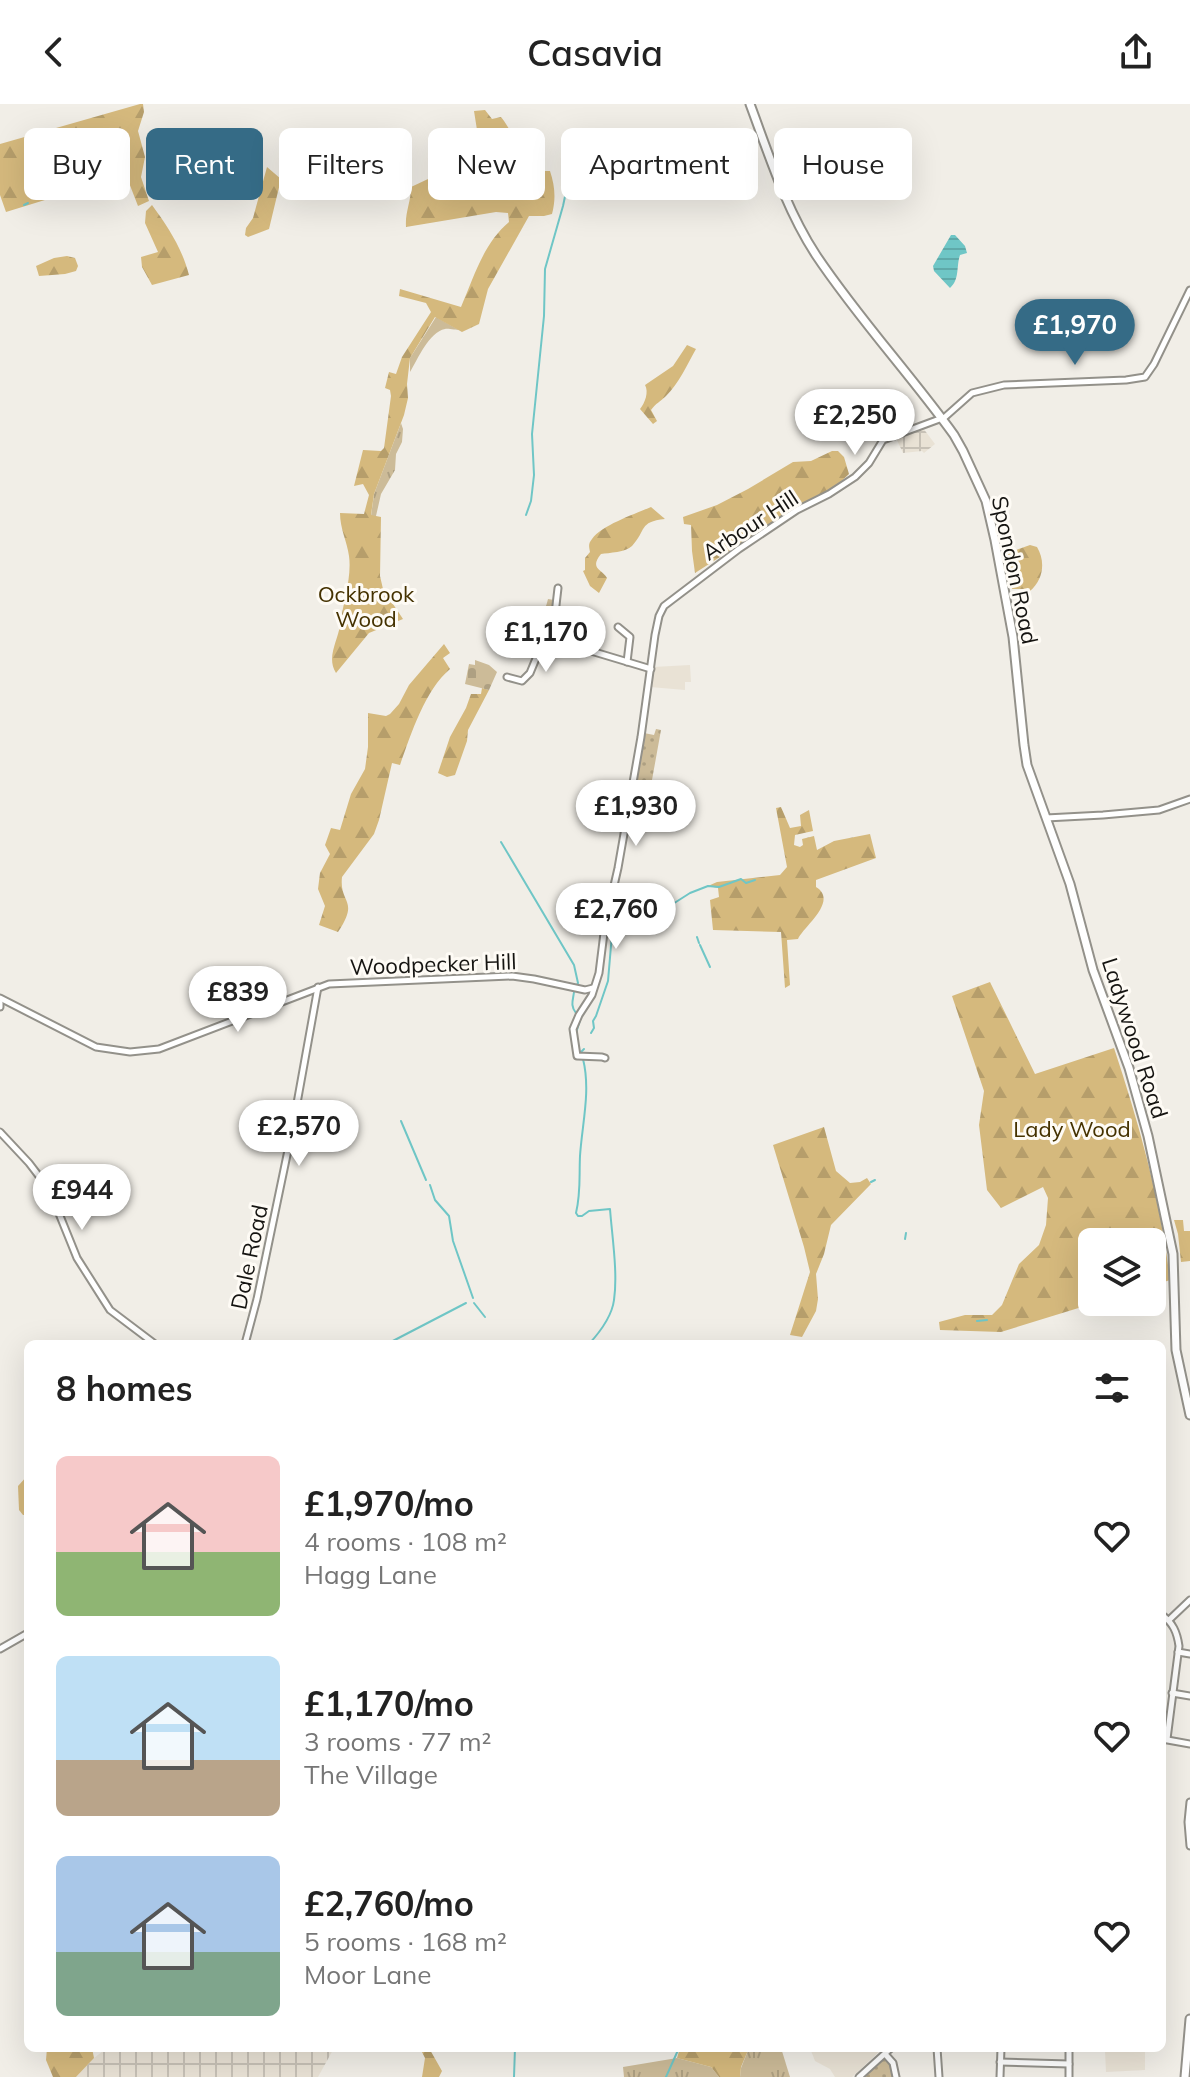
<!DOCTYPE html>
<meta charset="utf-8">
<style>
:root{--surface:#fff;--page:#f6f6f6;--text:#222;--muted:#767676;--accent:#356b86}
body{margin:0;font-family:Mulish,sans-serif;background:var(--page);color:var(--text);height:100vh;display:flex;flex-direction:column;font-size:30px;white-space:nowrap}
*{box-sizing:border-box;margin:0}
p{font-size:26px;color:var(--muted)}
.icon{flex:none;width:44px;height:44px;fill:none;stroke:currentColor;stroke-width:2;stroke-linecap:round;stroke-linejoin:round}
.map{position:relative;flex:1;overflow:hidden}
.details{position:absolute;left:24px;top:1236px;width:1142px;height:712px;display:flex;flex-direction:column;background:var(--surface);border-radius:12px;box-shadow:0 8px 32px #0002}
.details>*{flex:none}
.hud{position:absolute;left:24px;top:24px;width:1142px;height:72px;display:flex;gap:16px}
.controls{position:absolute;left:1078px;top:1124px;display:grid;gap:16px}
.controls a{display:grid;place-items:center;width:88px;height:88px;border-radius:12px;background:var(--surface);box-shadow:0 8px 32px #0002;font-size:40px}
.price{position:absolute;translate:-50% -68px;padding:0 18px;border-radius:28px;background:#fff;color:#222;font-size:26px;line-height:52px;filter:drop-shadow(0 2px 4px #0008)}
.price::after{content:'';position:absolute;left:50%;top:48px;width:24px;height:18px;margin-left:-12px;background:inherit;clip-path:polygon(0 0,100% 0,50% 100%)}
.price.current{background:var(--accent);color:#fff}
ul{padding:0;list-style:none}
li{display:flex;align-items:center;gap:24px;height:200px;padding:0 32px}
li span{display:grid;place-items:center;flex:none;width:224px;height:160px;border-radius:12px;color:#555}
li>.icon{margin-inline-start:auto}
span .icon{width:96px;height:96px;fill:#fffc;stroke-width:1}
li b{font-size:34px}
h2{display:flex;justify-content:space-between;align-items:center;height:96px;padding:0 32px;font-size:34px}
.tag{padding:0 28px;border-radius:12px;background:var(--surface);box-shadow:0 8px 32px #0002;font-size:28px;line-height:72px}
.tag.current{background:var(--accent);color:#fff}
header{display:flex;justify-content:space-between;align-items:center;height:104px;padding:0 32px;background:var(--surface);font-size:36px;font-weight:600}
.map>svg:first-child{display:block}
.built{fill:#e9e2d5}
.industrial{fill:url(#industrial-grid)}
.grass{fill:url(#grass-tufts)}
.forest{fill:url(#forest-firs)}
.cemetery{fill:url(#cemetery-stones)}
.park{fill:url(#park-dots)}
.garden{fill:#ccbb98}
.water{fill:url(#water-rules)}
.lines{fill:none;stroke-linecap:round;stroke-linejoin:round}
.stream{stroke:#6fc6c6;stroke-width:2}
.minor-casing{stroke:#93918a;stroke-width:9}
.major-casing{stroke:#93918a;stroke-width:11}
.minor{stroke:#fff;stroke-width:5}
.major{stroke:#fff;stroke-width:7}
.labels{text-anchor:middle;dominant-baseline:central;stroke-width:6;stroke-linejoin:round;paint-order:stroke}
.street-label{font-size:22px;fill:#151411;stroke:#fefbf5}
.park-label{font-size:22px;fill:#453200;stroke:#fefbf5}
</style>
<header><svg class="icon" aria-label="back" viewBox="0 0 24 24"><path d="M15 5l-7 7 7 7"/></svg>Casavia<svg class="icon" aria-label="share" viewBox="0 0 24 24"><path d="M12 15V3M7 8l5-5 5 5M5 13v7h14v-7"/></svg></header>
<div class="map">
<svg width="1190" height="1973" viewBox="0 0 1190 1973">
<defs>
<pattern id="industrial-grid" width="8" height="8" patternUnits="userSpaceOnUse" patternTransform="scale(2)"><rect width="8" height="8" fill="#e9e2d5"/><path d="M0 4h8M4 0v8" fill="none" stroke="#c7c1b6"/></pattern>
<pattern id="grass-tufts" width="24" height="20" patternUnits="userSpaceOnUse" patternTransform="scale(2)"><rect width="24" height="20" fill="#ccbb98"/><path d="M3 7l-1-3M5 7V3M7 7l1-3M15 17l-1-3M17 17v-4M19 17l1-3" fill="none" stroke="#aea082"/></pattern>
<pattern id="forest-firs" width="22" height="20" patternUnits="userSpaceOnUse" patternTransform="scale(2)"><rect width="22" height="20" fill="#d5b97d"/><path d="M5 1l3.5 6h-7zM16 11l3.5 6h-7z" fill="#b69e6b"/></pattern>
<pattern id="cemetery-stones" width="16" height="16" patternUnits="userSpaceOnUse" patternTransform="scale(2)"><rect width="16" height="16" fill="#ccbb98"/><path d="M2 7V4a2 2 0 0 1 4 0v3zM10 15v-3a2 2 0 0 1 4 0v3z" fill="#aea082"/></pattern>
<pattern id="park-dots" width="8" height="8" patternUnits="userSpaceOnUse" patternTransform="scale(2)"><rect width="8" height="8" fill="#ccbb98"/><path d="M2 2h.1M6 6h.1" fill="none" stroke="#aea082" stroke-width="1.8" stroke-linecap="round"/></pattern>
<pattern id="water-rules" width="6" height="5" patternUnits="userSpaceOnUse" patternTransform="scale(2)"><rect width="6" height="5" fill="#6fc6c6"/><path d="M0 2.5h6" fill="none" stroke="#5fa9a9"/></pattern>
</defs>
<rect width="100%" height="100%" fill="#f1eee7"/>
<g class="built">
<path d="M690 561 691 578H685V586L650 583 653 563Z"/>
<path d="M810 1944H883L852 1973H835L830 1965 815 1957Z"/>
<path d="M1088 1944H1145V1966L1106 1968 1105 1947H1090Z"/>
</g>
<g class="industrial">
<path d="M923 324 935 340 924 349 922 347 903 349 896 334Z"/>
<path d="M107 1944H334L318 1973H76L94 1954Z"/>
</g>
<g class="grass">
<path d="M436 213 459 226C457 226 447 224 445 225 429 228 418 255 410 268V254Z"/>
<path d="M401 319 403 325 402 338 396 350 395 366 381 390 376 412H371L374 390Z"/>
<path d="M749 1944H781L790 1973H740L741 1964Z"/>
<path d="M677 1954 711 1963 719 1973H624L623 1963Z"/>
</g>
<g class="forest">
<path d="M140 0H143L144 8 138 27 145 53 141 73 149 97 138 102 126 71 6 108 0 91V40Z"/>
<path d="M485 6 492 15 501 13C515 31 515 39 510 60L497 64 499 76 521 73 534 67H550C555 82 556 95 552 110L544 112H529L488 185 479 220 462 228 435 213 410 254 407 280 408 294 404 311 374 390 371 411 381 413 380 472 383 485 403 515 369 529 336 569C326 553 338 537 340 521 343 500 352 473 349 452 347 437 340 425 340 409L364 410 369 391 363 380 354 382 363 346 381 347 384 344 391 292 390 286 385 284 389 268 396 270 402 253 431 208 426 199 399 192 400 185 461 203C474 173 483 140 509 118L508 109 496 108 406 123C405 108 411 98 411 83L477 52 480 45 474 7Z"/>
<path d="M267 63 281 75 269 125 248 133 245 131 246 124 253 114Z"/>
<path d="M152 101C168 123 182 144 189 171L152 181 142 163 141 153 158 148 145 119 146 107Z"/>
<path d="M67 152 75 154 78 162 76 167 65 170 39 172 36 162 54 154Z"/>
<path d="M687 241 696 245C687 261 679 279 666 292 660 298 656 299 651 306L657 317 653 320 640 305C645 299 649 288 645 281L673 262Z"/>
<path d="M832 347H838L844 353 849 370 832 386 793 406 695 469 692 447 691 421 684 420 683 413 717 401 748 385 793 358 811 357Z"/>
<path d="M651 403 665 415C638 418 647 426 632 442 626 448 609 449 601 450 589 465 602 465 607 474L599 489 590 482 583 467 585 466V454L590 448C589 442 588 440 592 435 602 421 635 410 651 403Z"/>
<path d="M1030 441 1037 443C1046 458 1043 476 1030 487L1024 485H1012L1005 450Z"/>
<path d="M444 540 450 549 443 554 450 565C425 586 411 630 400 661L392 659 379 716 374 730 342 773C339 800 360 795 338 828L319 821 325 802 318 785 320 769 330 750 325 741 331 724 340 726 351 690 365 665 368 643V609L386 612 390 610 399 600 409 581Z"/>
<path d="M482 584 489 586 468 626 467 637 455 671 447 673 438 669 450 633 466 604 471 590H481Z"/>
<path d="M781 703 790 724 801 722 800 711 809 706 813 727 795 731 794 741 800 743 803 741 802 735 814 732 817 746 834 737 870 730 876 754 816 776V783C839 797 803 823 798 835L787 836 790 881 785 884 781 828 713 826 710 796 719 793 718 784 708 782 717 778 780 771 787 763 776 704Z"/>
<path d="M990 878 1035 970 1114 944C1139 1020 1161 1097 1170 1176L1152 1182V1138H1092V1198H1098L1001 1228 940 1226 939 1218 965 1211H992L1002 1201 1019 1160 1039 1141 1046 1121 1048 1094 1043 1083 1001 1104 987 1086 979 1021 984 987 952 892Z"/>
<path d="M824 1023 836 1067 850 1079 860 1078 867 1074 871 1080 831 1121 824 1150 816 1170 818 1195 816 1207 802 1233 790 1231 810 1168 804 1143 773 1041Z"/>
<path d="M1174 1116H1183L1184 1127H1190V1157L1181 1158 1178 1130Z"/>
<path d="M28 1371V1411H23L19 1406 18 1382Z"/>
<path d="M47 1944H92L94 1954 76 1973H53L46 1956Z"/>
<path d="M420 1944H429L442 1967 439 1973H422L425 1954Z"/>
<path d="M680 1944H749L741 1963 740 1973H719L711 1963 677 1954Z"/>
</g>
<g class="cemetery">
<path d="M475 556 489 561 497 568 489 586 465 580 469 560 475 561Z"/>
<path d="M613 798H637L642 815 609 824Z"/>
</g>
<g class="park">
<path d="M656 625 661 626 652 676 635 678 644 629 654 631Z"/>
<path d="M885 1954 890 1957 894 1973H865Z"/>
</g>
<path class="garden" d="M548 495 554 496 551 526 541 537C535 522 545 509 548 495Z"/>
<path class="water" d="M951 131H955L965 142 967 149 960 151C956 163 960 175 950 184L934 167 933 162Z"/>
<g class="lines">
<g class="stream">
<path d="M24 101 28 99"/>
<path d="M526 411 531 397 534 371 532 330 544 212 545 165 563 102 567 83 576 85"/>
<path d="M501 738 574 861 578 879 577 881"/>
<path d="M612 824 654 812 690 789 708 782 719 783 741 775 746 779 755 776"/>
<path d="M697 833 699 839"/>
<path d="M700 841 710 863"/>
<path d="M574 888C573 896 570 902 576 909"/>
<path d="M576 929 581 913"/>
<path d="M591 929 594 924 593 917 596 912 608 877 612 830"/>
<path d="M578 943 580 949 584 945"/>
<path d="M583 955C591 987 582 1020 580 1052 579 1073 581 1088 576 1109L578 1112H582L589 1107 610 1105C612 1132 618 1169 614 1196 612 1212 600 1228 589 1240"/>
<path d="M401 1017 426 1076"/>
<path d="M871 1078 875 1076"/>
<path d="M430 1081 435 1096 449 1112 453 1137 473 1194"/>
<path d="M905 1135 906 1129"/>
<path d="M474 1199 485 1213"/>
<path d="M977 1217 987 1216"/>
<path d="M387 1240 466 1199"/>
<path d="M514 1973 515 1944"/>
<path d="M666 1973 679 1944"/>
</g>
<g class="minor-casing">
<g id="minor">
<path d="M618 523 630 533 627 558"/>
<path d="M548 536 561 538 651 565"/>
<path d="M507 573 522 577 530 569 542 540 549 533 553 527 558 484"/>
<path d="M1046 714 1103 711 1159 706 1190 695"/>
<path d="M0 894 96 943 130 948 159 945 329 880 512 872 534 875 585 886 593 884"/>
<path d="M0 899V903"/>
<path d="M605 954 602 953 577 952 573 925 579 911 592 891 599 869 605 821 618 764 641 633 655 531 659 512 664 502 739 445 797 406 829 390 855 373 869 359 883 336 945 313 972 289 1004 281 1126 276 1145 273 1154 260 1190 186"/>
<path d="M0 1028 29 1059 45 1080 58 1107 77 1154 110 1206 155 1240"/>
<path d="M245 1240 257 1195 292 1027 318 883"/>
<path d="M1162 1511C1173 1519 1177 1528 1179 1542L1167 1635"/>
<path d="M1169 1516 1190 1496"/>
<path d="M0 1545 28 1529"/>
<path d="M1178 1548 1190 1550"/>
<path d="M1172 1589 1190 1592"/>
<path d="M1162 1635 1190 1640"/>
<path d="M1190 1698 1188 1718 1190 1742"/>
<path d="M937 1944 939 1973"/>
<path d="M885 1950 893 1959 896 1973"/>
<path d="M1000 1958 1069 1960"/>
<path d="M859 1973 891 1944"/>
<path d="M1000 1973 1001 1944"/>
<path d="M1069 1973V1944"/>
</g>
</g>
<g class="major-casing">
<g id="major">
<path d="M750 0C769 51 786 105 816 151 858 214 910 270 954 331L963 347 986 397 995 436 1013 533 1024 641 1027 661 1070 780 1093 866 1129 964 1148 1032 1173 1150 1176 1246 1190 1311"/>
<path d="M1185 1973 1190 1915"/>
</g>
</g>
<use href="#minor" class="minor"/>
<use href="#major" class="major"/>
</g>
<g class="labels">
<g class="street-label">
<text transform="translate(750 421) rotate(-33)">Arbour Hill</text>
<text transform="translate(1015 466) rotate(78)">Spondon Road</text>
<text transform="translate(433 860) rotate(-2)">Woodpecker Hill</text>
<text transform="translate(1135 934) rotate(72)">Ladywood Road</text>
<text transform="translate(249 1153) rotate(-78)">Dale Road</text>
</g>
<g class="park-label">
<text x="366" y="490">Ockbrook<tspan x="366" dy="25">Wood</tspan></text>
<text x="1072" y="1025">Lady Wood</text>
</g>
</g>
</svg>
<div class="controls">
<a><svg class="icon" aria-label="layers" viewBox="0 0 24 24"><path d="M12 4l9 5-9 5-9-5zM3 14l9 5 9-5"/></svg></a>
</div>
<b class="price current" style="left:1075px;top:263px">£1,970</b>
<b class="price" style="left:855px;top:353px">£2,250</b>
<b class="price" style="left:546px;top:570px">£1,170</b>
<b class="price" style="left:636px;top:744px">£1,930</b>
<b class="price" style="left:616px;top:847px">£2,760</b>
<b class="price" style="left:238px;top:930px">£839</b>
<b class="price" style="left:299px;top:1064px">£2,570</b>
<b class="price" style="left:82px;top:1128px">£944</b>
<div class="hud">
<a class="tag">Buy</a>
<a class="tag current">Rent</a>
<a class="tag">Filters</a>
<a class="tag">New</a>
<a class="tag">Apartment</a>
<a class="tag">House</a>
</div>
<section class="details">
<h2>8 homes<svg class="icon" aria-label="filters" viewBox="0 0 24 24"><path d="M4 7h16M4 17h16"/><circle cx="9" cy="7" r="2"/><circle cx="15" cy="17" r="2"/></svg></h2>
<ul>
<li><span style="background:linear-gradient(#f6c9c9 60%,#8fb573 0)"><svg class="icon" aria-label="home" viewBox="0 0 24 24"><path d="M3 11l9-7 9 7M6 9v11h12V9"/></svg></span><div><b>£1,970/mo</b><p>4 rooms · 108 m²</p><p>Hagg Lane</p></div><svg class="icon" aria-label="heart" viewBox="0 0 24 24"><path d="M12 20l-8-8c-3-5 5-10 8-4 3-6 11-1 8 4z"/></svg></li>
<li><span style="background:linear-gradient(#bfe0f5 65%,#b9a48a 0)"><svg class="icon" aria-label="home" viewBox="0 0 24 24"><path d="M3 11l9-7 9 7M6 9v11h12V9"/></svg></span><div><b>£1,170/mo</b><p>3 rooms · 77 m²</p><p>The Village</p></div><svg class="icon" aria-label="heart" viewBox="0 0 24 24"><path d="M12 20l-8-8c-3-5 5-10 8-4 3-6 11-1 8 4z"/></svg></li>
<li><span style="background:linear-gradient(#a9c7e8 60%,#7fa58c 0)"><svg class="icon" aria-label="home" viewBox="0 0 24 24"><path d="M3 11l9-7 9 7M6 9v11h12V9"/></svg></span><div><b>£2,760/mo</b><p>5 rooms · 168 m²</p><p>Moor Lane</p></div><svg class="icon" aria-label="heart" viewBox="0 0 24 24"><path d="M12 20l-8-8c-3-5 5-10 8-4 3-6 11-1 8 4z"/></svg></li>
</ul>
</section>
</div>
